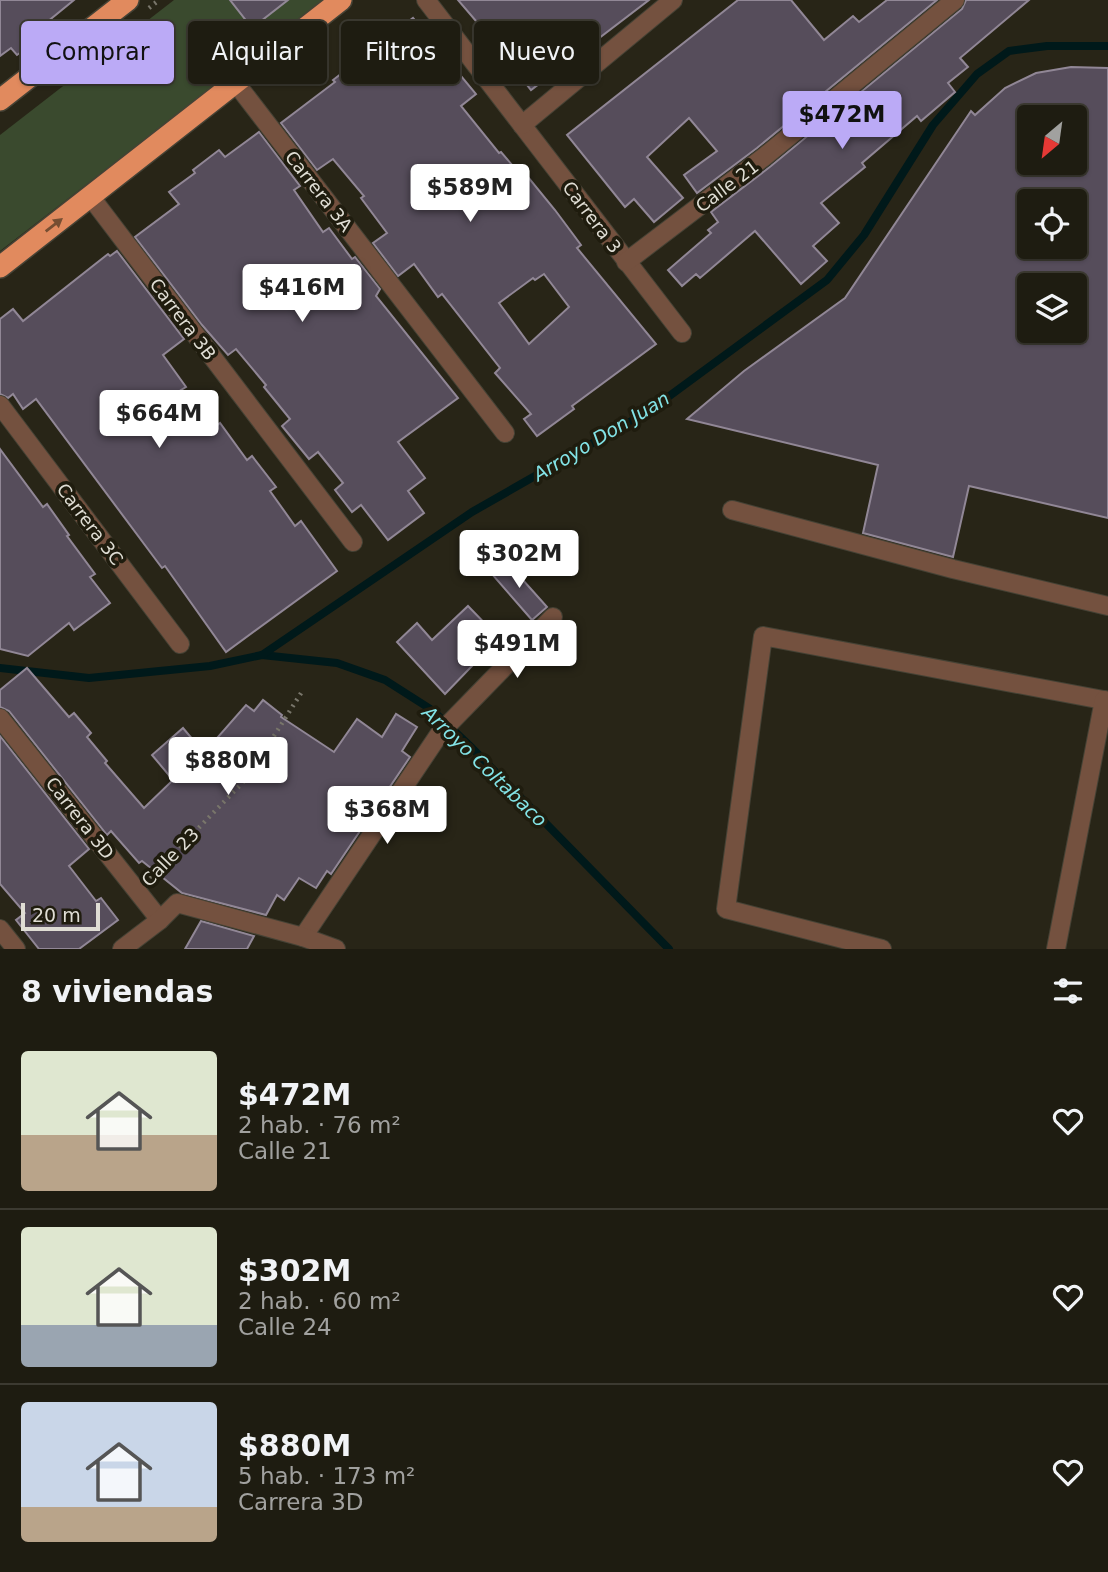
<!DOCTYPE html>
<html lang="es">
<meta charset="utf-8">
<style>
:root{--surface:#1e1c11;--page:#26251a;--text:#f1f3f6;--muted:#a1a19f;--line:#3c3a31;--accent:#bbaaf6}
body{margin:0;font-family:"DejaVu Sans",sans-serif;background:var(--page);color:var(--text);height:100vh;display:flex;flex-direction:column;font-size:26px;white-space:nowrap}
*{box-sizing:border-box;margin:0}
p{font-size:23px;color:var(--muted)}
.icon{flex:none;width:38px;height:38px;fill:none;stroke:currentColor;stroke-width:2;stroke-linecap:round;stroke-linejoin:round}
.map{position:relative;height:949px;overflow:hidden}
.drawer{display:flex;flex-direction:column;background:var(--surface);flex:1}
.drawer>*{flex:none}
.guide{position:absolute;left:21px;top:21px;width:700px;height:63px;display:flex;gap:14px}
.needle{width:46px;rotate:209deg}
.buttons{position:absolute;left:1017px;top:105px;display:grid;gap:14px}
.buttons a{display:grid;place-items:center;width:70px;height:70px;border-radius:7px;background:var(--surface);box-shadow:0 2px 5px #0004,0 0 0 2px var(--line);font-size:35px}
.scale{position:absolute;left:21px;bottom:18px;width:79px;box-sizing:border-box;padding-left:7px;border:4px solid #dfddd4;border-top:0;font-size:19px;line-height:24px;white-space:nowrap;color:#dfddd4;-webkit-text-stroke:5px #1f1c0e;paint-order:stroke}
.price{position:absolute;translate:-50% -60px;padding:0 16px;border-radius:7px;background:#fff;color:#222;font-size:23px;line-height:46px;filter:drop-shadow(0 2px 4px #0008)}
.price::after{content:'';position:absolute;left:50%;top:42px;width:21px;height:16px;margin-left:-10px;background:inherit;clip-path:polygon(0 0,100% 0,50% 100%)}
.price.active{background:var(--accent);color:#111}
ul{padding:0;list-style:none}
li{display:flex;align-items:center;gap:21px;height:175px;padding:0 21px}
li+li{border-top:2px solid var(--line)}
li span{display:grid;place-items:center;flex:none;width:196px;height:140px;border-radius:7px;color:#555}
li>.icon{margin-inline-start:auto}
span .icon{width:84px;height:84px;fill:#fffc;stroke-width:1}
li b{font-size:30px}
h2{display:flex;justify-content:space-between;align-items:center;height:84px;padding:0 21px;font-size:30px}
.tag{padding:0 24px;border-radius:7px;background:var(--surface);box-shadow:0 2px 5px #0004,0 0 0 2px var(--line);font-size:24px;line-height:63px}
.tag.active{background:var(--accent);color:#111}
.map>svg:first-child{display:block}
.green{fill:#3a4a2e}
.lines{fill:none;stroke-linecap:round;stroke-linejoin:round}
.stream{stroke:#00191a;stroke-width:8}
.building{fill:#564d5b;stroke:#918796;stroke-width:2;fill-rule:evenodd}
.minor-casing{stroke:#454235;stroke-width:20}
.highway-casing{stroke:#454235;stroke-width:24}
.path{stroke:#79766b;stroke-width:4.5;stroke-dasharray:2 5;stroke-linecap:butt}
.minor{stroke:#74513f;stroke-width:18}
.highway{stroke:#e18a5e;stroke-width:21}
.oneway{fill:#764e32}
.labels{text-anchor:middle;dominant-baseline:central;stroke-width:7;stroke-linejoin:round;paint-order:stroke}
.street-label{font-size:18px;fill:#dfddd4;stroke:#1f1c0e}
.water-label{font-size:19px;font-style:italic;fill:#83e4e7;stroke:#1f1c0e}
</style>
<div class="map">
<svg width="1108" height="949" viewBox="0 0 1108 949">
<rect width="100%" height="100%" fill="#282517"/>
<path class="green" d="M174 0H326L0 251V135Z"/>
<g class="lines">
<g class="stream">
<path d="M262 655 337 663 385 680 432 710 472 748 669 949"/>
<path d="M0 668 89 678 210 666 262 655 472 512 649 411 827 280 864 235 933 125 977 74 1009 51 1047 46H1108"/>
</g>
</g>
<g class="building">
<path d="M0 0H74L41 27 46 34 17 55 11 48 0 56Z"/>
<path d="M230 0H288L252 28Z"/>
<path d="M458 0H649L531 90 488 35Z"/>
<path d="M738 0H791L824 40 853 16 859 22 887 0H937L757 148 697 193 684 175 717 151 689 118 647 157 683 198 654 222 634 199 625 207 567 135Z"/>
<path d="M966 0H1029L960 58 968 67 948 83 955 92 921 121 917 116 862 163 865 167 821 203 839 223 813 246 827 261 801 284 755 231 700 278 696 274 682 286 668 270 711 233 708 230 718 222 711 212 771 166 962 9Z"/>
<path d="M413 18 476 94 461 106 499 153 501 152 524 179 528 177 555 210 581 245 577 248 656 344 572 406 574 409 537 436 524 419 531 414 495 373 500 368 442 294 438 297 414 264 398 276 373 243 387 233 361 198 364 196 333 159 317 170 281 123 335 82 333 80ZM544 274 569 307 529 344 499 303 533 278 535 280Z"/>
<path d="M1071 67 1108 68V518L969 486 953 557 863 533 878 465 687 419 744 371 845 298 971 111 975 115 1005 88 1036 73ZM1029 117H1074V163H1029ZM1029 201H1074V247H1029ZM1029 285H1074V331H1029Z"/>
<path d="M259 132 300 186 294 190 323 232 329 228 352 259 355 257 380 289 376 296 458 398 398 442 425 478 408 491 424 513 388 540 361 505 352 512 335 490 343 483 318 452 309 459 282 426 290 419 264 387 266 385 236 349 228 355 202 325 135 237 179 204 169 192 195 173 193 170 219 150 225 157Z"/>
<path d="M117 251 184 339 163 355 186 387 181 390 211 430 220 423 247 460 252 456 276 487 270 491 295 526 301 521 337 571 226 652 165 566 162 568 36 399 23 409 13 394 8 398 0 394V319L13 309 23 321 108 254 110 256Z"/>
<path d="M0 449 43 507 47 504 69 535 67 536 95 574 90 577 110 603 74 630 69 623 28 656 0 649Z"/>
<path d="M506 561 547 607 532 620 491 573Z"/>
<path d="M468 606 499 638 445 694 397 642 417 623 432 640Z"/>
<path d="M27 668 69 717 74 713 91 733 87 737 107 761 105 763 144 808 173 780 152 755 183 728 204 753 246 705 254 711 263 700 282 715 281 717 334 752 357 719 382 737 396 714 417 727 402 751 410 757 331 874 327 871 316 888 299 878 284 900 277 895 266 915 182 893 142 861 139 863 111 831 107 835 9 711 0 707V690Z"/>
<path d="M0 736 89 849 69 866 96 901 101 898 118 920 79 949H39L16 920 25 913 0 884Z"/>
<path d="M201 921 254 936 247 949H185Z"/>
</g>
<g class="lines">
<g class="minor-casing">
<g id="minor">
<path d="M426 0 682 333"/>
<path d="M235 82 505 433"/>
<path d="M522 125 673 0"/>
<path d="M90 196 353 542"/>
<path d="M626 262 764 157 955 0"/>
<path d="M0 405 180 644"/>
<path d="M732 510 953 569 1108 606"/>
<path d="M0 718 160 920"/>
<path d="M0 929 16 949"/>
<path d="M303 937 440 733 553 617"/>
<path d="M122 949 160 920 177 903 303 937 336 949"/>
<path d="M882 949 726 909 763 636 1108 701"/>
<path d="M1056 949 1104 700"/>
</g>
</g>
<g class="highway-casing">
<g id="highway">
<path d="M0 100 128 0"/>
<path d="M0 267 341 0"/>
</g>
</g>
<g class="path">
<path d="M149 8 159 0"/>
<path d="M150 878 248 777 303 690"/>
</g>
<use href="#minor" class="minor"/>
<use href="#highway" class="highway"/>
</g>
<defs><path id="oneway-solid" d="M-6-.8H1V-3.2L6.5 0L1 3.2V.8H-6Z" transform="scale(1.75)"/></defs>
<use class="oneway" href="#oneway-solid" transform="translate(54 225) rotate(-38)"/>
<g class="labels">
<g class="street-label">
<text transform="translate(727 186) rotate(-37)">Calle 21</text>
<text transform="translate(319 191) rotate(52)">Carrera 3A</text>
<text transform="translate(592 217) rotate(53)">Carrera 3</text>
<text transform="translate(183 319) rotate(53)">Carrera 3B</text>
<text transform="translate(90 524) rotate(53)">Carrera 3C</text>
<text transform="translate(80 818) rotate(52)">Carrera 3D</text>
<text transform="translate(170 857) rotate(-46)">Calle 23</text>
</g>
<g class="water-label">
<text transform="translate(601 436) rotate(-31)">Arroyo Don Juan</text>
<text transform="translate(485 766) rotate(44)">Arroyo Coltabaco</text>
</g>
</g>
</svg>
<div class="buttons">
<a><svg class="needle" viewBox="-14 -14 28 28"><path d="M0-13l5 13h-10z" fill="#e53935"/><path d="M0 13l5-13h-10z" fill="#a1a19f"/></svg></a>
<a><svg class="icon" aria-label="locate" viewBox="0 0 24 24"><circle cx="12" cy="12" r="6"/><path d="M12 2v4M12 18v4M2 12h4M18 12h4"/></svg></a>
<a><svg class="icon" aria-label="layers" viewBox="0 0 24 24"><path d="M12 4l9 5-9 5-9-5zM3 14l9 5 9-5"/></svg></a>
</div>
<div class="scale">20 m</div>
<b class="price active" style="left:842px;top:151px">$472M</b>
<b class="price" style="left:470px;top:224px">$589M</b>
<b class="price" style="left:302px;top:324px">$416M</b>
<b class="price" style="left:159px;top:450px">$664M</b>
<b class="price" style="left:519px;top:590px">$302M</b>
<b class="price" style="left:517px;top:680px">$491M</b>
<b class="price" style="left:228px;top:797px">$880M</b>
<b class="price" style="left:387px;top:846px">$368M</b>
<div class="guide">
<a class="tag active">Comprar</a>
<a class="tag">Alquilar</a>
<a class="tag">Filtros</a>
<a class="tag">Nuevo</a>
</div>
</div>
<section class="drawer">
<h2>8 viviendas<svg class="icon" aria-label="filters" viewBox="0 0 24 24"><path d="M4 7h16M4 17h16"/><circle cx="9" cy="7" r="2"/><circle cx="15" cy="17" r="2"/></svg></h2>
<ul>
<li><span style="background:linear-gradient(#dfe7d0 60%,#b9a48a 0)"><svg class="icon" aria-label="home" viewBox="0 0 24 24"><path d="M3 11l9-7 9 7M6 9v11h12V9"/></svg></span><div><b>$472M</b><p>2 hab. · 76 m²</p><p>Calle 21</p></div><svg class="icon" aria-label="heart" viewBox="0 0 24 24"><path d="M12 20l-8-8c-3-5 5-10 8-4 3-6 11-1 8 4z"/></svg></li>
<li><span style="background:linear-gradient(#dfe7d0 70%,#9aa5b1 0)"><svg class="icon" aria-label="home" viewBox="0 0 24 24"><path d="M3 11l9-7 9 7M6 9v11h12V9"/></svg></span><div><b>$302M</b><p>2 hab. · 60 m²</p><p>Calle 24</p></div><svg class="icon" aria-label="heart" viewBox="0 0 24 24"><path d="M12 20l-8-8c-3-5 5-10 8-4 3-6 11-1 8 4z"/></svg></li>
<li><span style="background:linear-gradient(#c9d6e8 75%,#b9a48a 0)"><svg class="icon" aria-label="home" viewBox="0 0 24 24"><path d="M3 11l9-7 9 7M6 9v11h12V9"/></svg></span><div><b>$880M</b><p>5 hab. · 173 m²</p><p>Carrera 3D</p></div><svg class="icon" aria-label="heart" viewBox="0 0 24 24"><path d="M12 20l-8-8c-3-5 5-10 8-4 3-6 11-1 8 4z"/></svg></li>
</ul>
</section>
